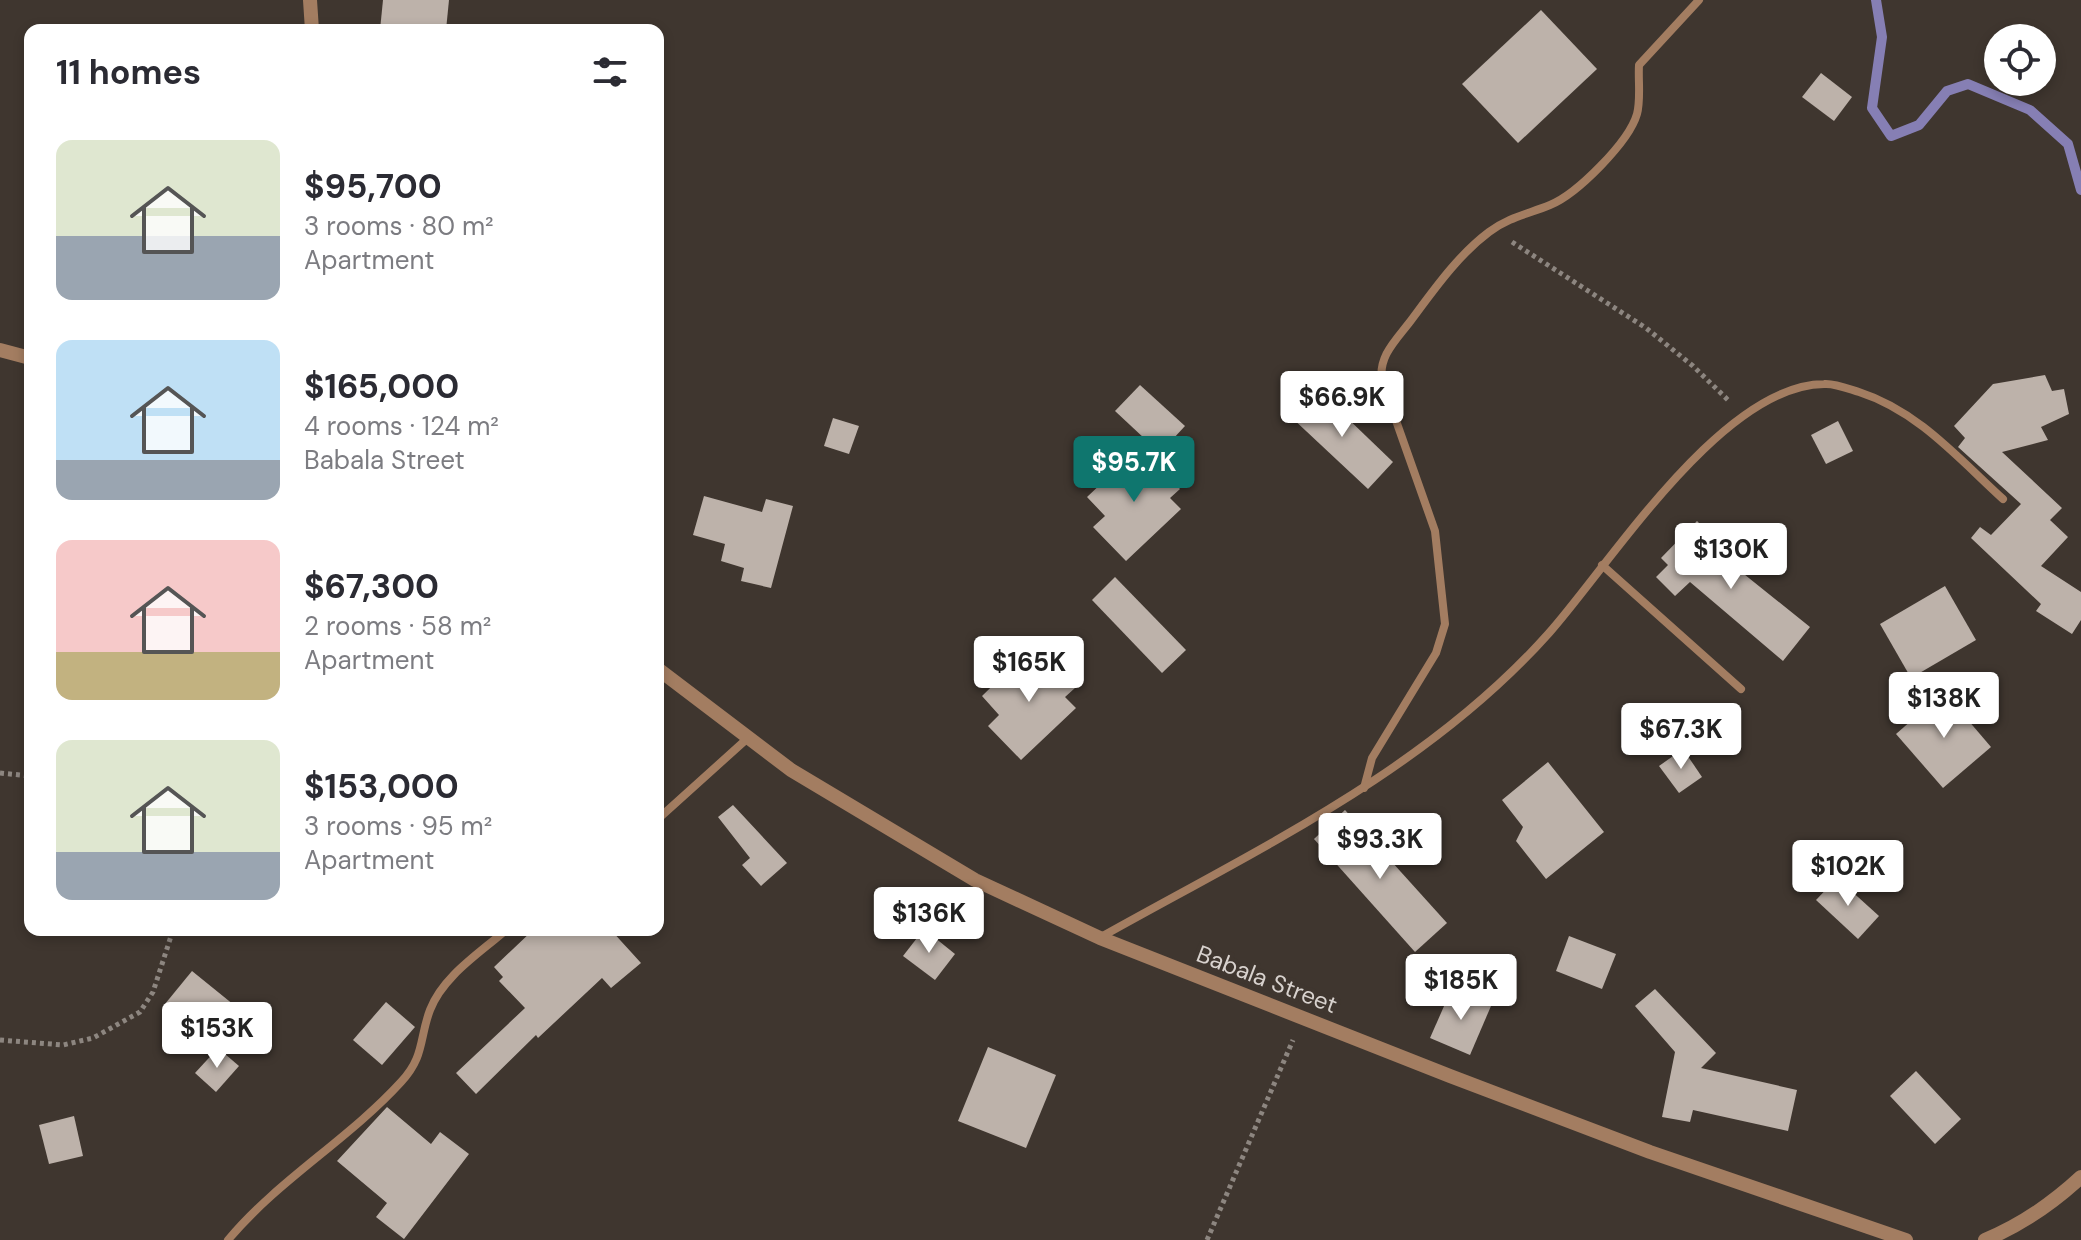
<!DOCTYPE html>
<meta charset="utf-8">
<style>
:root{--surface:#fff;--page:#f2f2f3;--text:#2b2b33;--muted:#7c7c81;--accent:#0f766e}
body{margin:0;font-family:"DM Sans",sans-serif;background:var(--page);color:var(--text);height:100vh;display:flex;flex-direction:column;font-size:30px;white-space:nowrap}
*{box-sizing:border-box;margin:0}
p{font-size:26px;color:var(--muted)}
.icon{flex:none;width:44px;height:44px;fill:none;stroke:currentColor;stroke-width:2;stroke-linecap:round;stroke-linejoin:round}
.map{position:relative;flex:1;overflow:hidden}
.sheet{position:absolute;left:24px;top:24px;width:640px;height:912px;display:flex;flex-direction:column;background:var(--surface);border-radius:16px;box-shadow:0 4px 12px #0003}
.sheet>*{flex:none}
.controls{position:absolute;left:1984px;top:24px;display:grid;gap:16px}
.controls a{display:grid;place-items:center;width:72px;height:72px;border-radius:50%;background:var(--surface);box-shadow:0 4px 12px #0003;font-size:40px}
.price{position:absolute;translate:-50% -68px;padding:0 18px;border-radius:8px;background:#fff;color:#222;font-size:26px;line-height:52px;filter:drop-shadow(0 2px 4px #0008)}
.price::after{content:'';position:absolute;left:50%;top:48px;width:24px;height:18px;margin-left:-12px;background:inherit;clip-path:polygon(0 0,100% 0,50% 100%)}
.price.active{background:var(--accent);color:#fff}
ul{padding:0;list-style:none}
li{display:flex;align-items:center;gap:24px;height:200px;padding:0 32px}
li span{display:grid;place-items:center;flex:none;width:224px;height:160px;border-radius:16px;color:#555}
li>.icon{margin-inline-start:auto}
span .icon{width:96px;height:96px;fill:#fffc;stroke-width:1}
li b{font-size:34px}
h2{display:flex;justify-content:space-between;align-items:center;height:96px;padding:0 32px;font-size:34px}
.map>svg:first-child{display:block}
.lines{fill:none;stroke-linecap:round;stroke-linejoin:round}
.stream{stroke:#867fb4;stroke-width:10}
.building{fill:#bdb2aa}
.path{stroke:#8d8680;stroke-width:5;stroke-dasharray:4 4;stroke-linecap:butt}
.minor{stroke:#a37d61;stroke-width:8}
.tertiary{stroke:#a37d61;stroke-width:14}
.labels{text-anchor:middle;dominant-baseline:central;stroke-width:8;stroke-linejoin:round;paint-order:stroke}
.street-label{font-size:24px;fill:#d8d2ce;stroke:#3f362f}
</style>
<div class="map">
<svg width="2081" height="1240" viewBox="0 0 2081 1240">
<rect width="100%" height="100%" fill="#3f362f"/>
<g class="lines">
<path class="stream" d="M1876 0 1882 37 1872 108 1891 136 1919 125 1947 91 1968 84 2030 110 2068 144 2081 190"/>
</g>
<g class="building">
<path d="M383 0H449L446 30H380Z"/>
<path d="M1541 10 1597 69 1518 143 1462 84Z"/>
<path d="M1821 73 1852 97 1834 121 1802 97Z"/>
<path d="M2045 375 2052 391 2064 389 2069 414 2041 427 2048 440 2002 452 2062 508 2050 520 2068 537 2041 566 2081 592V620L2072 634 2036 611 2041 604 1971 538 1980 527 1991 535 2021 504 1958 447 1965 438 1954 426 1993 384Z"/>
<path d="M1140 385 1185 426 1160 453 1115 411Z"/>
<path d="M1316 388 1393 462 1368 489 1290 416Z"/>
<path d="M833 418 859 426 849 454 824 446Z"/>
<path d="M1838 421 1853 451 1826 464 1811 435Z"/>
<path d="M1140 447 1180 489 1170 498 1181 509 1126 561 1093 527 1105 516 1087 497Z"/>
<path d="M704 496 762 512 766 499 793 506 771 588 741 581 744 568 721 561 725 544 693 535Z"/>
<path d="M1697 521 1724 548 1719 554 1810 627 1783 661 1690 582 1675 596 1656 577 1668 565 1661 558Z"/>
<path d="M1115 577 1186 650 1162 673 1092 600Z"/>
<path d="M1945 586 1976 640 1911 678 1880 624Z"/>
<path d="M1024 655 1036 667 1046 658 1075 688 1065 697 1076 708 1021 760 988 726 999 715 982 696Z"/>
<path d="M1944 692 1991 747 1943 788 1896 734Z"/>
<path d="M1683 749 1702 777 1679 793 1659 766Z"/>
<path d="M1548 762 1604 832 1546 879 1516 841 1523 827 1502 800Z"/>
<path d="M733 805 787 863 761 886 742 865 750 858 718 817Z"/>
<path d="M1345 810 1447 923 1415 952 1314 839Z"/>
<path d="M1837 878 1879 916 1858 939 1816 900Z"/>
<path d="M924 929 955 954 935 980 903 956Z"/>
<path d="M533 930H611L641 963 611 988 602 978 538 1038 536 1035 476 1094 456 1073 525 1008 499 981 503 977 494 967Z"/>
<path d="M1569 936 1616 954 1602 989 1556 971Z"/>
<path d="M192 971 234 1005 207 1038 165 1004Z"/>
<path d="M1452 988 1491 1006 1470 1055 1430 1038Z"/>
<path d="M1655 989 1716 1053 1701 1068 1797 1090 1788 1131 1693 1110 1690 1122 1662 1117 1675 1052 1635 1006Z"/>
<path d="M386 1002 415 1027 382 1065 353 1040Z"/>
<path d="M988 1047 1056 1075 1026 1148 958 1121Z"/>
<path d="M218 1048 239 1066 216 1092 195 1073Z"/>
<path d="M1916 1071 1961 1119 1935 1144 1890 1096Z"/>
<path d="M387 1107 431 1144 440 1132 469 1154 404 1239 376 1217 387 1203 337 1161Z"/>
<path d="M74 1116 83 1156 49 1164 39 1125Z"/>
</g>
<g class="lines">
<g class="path">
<path d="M1512 242 1646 328 1693 366 1729 401"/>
<path d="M0 773 30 776"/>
<path d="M0 1040 63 1045 93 1038 140 1012 153 992 173 930"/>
<path d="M1207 1240 1293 1040"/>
</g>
<g class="minor">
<path d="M1602 565 1741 689"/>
<path d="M1364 788 1372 758 1436 653 1445 624 1435 531 1382 381C1378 357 1395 341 1409 323 1433 291 1457 256 1489 232 1509 217 1528 214 1550 205 1577 194 1629 142 1637 114 1641 99 1638 80 1639 65L1699 0"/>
<path d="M658 819 749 737"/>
<path d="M1101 937C1258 849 1427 770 1549 633 1611 563 1722 385 1824 384 1835 383 1849 389 1859 392 1918 411 1958 458 2003 499"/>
<path d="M228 1240C278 1180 348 1140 401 1082 425 1056 419 1039 430 1010 443 976 480 953 506 930"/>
</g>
<g class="tertiary">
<path d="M310 0 312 30"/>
<path d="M0 350 30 358"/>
<path d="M658 669 791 770 975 880 1100 938 1450 1076 1650 1152 1906 1240"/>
<path d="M1985 1240C2021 1225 2053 1203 2081 1177"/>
</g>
</g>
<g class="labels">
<g class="street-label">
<text transform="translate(1267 979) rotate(21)">Babala Street</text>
</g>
</g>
</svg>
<div class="controls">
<a><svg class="icon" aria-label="locate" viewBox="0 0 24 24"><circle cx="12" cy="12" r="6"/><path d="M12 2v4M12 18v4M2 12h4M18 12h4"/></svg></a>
</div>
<b class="price" style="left:1342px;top:439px">$66.9K</b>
<b class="price active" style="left:1134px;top:504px">$95.7K</b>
<b class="price" style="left:1731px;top:591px">$130K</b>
<b class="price" style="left:1029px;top:704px">$165K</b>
<b class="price" style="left:1944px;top:740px">$138K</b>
<b class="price" style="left:1681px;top:771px">$67.3K</b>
<b class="price" style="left:1380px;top:881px">$93.3K</b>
<b class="price" style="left:1848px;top:908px">$102K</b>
<b class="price" style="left:929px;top:955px">$136K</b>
<b class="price" style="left:1461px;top:1022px">$185K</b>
<b class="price" style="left:217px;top:1070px">$153K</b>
<section class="sheet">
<h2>11 homes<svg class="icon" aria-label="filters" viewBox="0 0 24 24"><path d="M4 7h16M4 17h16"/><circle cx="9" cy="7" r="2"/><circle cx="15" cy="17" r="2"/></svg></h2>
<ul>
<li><span style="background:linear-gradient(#dfe7d0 60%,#9aa5b1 0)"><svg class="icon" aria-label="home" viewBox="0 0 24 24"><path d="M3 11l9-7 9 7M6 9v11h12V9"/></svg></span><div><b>$95,700</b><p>3 rooms · 80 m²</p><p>Apartment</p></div></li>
<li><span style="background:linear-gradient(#bfe0f5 75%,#9aa5b1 0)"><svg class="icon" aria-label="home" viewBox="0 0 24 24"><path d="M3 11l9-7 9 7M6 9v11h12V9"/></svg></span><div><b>$165,000</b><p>4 rooms · 124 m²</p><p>Babala Street</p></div></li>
<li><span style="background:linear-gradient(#f6c9c9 70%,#c2b280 0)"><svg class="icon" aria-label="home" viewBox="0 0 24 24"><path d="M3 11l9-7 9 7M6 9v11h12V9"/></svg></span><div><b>$67,300</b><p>2 rooms · 58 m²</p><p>Apartment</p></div></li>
<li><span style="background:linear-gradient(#dfe7d0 70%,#9aa5b1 0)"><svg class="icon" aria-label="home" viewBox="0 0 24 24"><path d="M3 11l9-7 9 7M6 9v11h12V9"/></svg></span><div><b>$153,000</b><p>3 rooms · 95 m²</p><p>Apartment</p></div></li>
</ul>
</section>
</div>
